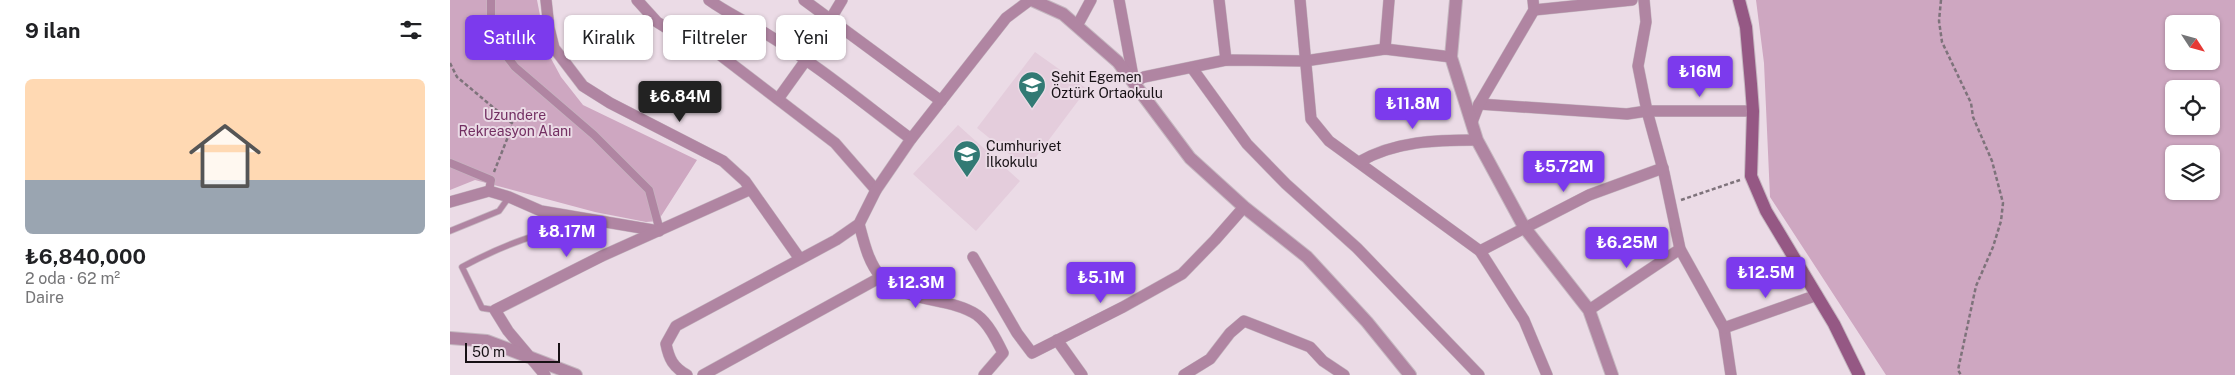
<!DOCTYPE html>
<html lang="tr">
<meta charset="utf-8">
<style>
:root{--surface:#fff;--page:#f6f6f6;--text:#202124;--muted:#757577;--accent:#7c3aed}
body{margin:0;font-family:"Public Sans",sans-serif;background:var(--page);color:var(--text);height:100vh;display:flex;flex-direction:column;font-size:19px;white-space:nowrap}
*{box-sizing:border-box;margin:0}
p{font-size:16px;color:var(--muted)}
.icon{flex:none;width:28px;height:28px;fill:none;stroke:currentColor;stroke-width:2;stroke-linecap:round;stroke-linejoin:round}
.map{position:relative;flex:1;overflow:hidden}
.details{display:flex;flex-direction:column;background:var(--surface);width:450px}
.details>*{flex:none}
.hud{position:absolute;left:15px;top:15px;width:475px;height:45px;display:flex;gap:10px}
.needle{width:32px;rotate:126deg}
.controls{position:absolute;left:1715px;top:15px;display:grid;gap:10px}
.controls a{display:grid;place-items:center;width:55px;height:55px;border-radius:8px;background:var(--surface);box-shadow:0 1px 4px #0004;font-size:25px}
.scale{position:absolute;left:15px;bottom:12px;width:95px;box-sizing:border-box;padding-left:5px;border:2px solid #171115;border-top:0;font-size:14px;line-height:18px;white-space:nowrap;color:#171115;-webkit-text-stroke:4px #ebdbe6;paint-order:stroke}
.price{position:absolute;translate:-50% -42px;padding:0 11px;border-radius:5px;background:var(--accent);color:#fff;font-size:16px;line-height:32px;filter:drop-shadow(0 1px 2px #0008)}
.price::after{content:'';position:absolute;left:50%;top:30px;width:15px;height:11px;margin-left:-8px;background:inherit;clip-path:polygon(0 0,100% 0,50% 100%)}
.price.on{background:#222;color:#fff}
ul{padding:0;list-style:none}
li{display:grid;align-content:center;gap:10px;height:265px;padding:0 25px}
li span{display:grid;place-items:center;height:155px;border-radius:8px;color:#555}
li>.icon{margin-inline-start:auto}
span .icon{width:90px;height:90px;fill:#fffc;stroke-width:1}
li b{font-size:21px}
h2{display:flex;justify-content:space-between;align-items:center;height:60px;padding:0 25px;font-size:21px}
.tag{padding:0 18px;border-radius:8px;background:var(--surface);box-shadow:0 1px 4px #0004;font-size:18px;line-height:45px}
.tag.on{background:var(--accent);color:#fff}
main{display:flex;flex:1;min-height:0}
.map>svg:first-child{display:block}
.built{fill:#e4cddc}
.green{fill:#cea7c1;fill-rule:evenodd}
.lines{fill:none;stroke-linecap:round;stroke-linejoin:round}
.service-casing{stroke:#c5b7c0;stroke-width:7}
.pedestrian-casing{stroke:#c5b7c0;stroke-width:9}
.minor-casing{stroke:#c5b7c0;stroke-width:12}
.tertiary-casing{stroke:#c5b7c0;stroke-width:14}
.secondary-casing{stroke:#c5b7c0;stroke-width:14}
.path{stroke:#7e737b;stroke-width:2.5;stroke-dasharray:4 2.5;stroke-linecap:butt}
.service{stroke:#b085a2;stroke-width:5.5}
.pedestrian{stroke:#b085a2;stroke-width:8}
.minor{stroke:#b085a2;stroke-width:11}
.tertiary{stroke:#b085a2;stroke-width:12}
.secondary{stroke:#955884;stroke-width:12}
.labels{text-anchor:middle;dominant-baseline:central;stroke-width:4;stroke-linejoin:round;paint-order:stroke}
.poi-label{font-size:14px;fill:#171115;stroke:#ebdbe6;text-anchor:start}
.park-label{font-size:14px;fill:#732f62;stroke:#ebdbe6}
</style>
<main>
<section class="details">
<h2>9 ilan<svg class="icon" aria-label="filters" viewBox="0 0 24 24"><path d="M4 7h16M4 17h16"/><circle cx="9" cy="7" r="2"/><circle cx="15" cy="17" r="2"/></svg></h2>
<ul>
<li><span style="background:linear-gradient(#ffd9b3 65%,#9aa5b1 0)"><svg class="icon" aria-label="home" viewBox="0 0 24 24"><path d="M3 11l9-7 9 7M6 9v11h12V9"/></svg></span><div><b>₺6,840,000</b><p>2 oda · 62 m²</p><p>Daire</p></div></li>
</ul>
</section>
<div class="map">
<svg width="1785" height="375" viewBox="0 0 1785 375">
<rect width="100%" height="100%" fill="#ebdbe6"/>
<g class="built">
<path d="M585 52 637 89 577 169 527 128Z"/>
<path d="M508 125 570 181 526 231 463 174Z"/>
</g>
<g class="green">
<path d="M0 0H87L97 51 111 77 133 105 247 160 208 221 196 222 145 212 25 180 0 190Z"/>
<path d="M1306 0H1785V375H1436L1320 197 1314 63ZM1724 24H1761V61H1724ZM1724 89H1761V126H1724ZM1724 154H1761V191H1724Z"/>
</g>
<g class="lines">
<g class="service-casing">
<g id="service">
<path d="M0 231 49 211 59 197"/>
<path d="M45 310 32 308 12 267C55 244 90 232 137 222"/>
</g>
</g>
<g class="pedestrian-casing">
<g id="pedestrian">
<path d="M41 0V15L47 44 65 67 144 135 199 190 210 231"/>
<path d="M0 163 41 180 39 191"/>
</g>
</g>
<g class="minor-casing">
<g id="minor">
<path d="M96 0 99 28 104 48 133 86 160 103 273 161 295 181 350 259"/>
<path d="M187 0 207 22 228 35 257 45 385 143 426 190"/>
<path d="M259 0C277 13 297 22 315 33 366 64 413 103 461 139"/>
<path d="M354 0 491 101"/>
<path d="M669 0 684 82 694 77 776 60 855 61 935 49 1001 57"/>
<path d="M769 0 776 60"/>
<path d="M850 0 861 119 879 141 1030 251 1074 320 1097 375"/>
<path d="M1194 0 1196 22 1188 66 1197 111 1214 173 1230 249 1274 328 1281 375"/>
<path d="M1084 10 1182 0"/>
<path d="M627 26 641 0"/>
<path d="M935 49 939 0"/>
<path d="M742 68 797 144 836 184 907 248 1029 375"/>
<path d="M328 99 356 60 392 0"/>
<path d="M1029 104 1177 114 1197 111H1303"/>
<path d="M1022 122 1029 104 1084 10 1083 0"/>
<path d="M909 162C945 141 986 140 1027 140"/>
<path d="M0 202 39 191 59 197 91 211 209 231"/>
<path d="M409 224C414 242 418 262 431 277 455 304 498 296 527 315 539 324 547 341 553 353L534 375"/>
<path d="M1030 251 1139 195 1213 168"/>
<path d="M523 257 567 333 582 353 673 307 732 274 765 240 794 207"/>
<path d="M1139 310 1230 249"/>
<path d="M1274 328 1367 295"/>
<path d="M607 340 632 375"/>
<path d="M95 375 58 331 45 310 152 256 299 190"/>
<path d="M237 375C223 367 219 359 216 344L226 326 386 240 409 224 426 190 461 139 556 18 580 0"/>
<path d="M253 375 431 277"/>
<path d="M734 375 760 359 780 333 794 321 860 347 873 361 894 375"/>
</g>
</g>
<g class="tertiary-casing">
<g id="tertiary">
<path d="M582 0 613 14 668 62 740 158 794 207 857 257 917 322 960 375"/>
<path d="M1006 0 1001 57 1027 140 1074 227 1139 310 1162 375"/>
<path d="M0 338 37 341 126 375"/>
</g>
</g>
<g class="secondary-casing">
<path id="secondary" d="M1289 0 1296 27 1301 84 1303 111 1301 176 1316 211 1384 324 1409 375"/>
</g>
<g class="path">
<path d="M1491 0 1489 21 1492 42 1521 103 1523 117 1542 161 1553 203 1551 221 1543 247 1526 286 1508 370 1511 375"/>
<path d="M0 63 7 77 63 124 44 172"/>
<path d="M1231 200 1290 180"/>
</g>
<use href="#service" class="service"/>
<use href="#pedestrian" class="pedestrian"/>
<use href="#minor" class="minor"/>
<use href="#tertiary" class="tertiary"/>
<use href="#secondary" class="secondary"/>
</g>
<defs>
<g id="school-pin" transform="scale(1.4375)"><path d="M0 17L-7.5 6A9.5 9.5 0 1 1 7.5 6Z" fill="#327a74" stroke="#ebdbe6"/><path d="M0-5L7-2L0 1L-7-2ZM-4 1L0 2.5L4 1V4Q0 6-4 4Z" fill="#fff"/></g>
</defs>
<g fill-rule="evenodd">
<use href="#school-pin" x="582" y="85"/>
<use href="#school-pin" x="517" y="154"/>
</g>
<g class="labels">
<g class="poi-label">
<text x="601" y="77">Şehit Egemen<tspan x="601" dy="16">Öztürk Ortaokulu</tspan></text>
<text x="536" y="146">Cumhuriyet<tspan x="536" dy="16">İlkokulu</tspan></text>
</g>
<g class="park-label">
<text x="65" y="115">Uzundere<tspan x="65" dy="16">Rekreasyon Alanı</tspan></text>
</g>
</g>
</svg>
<div class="controls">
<a><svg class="needle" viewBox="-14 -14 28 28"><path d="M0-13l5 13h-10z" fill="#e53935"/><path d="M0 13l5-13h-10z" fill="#757577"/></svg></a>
<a><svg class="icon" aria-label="locate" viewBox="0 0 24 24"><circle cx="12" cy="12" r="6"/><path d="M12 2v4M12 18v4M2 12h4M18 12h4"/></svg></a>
<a><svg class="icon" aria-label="layers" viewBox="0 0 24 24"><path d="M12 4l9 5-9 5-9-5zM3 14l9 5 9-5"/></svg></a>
</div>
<div class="scale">50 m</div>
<b class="price" style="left:1250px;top:98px">₺16M</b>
<b class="price on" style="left:230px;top:123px">₺6.84M</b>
<b class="price" style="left:963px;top:130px">₺11.8M</b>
<b class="price" style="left:1114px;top:193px">₺5.72M</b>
<b class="price" style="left:117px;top:258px">₺8.17M</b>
<b class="price" style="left:1177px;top:269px">₺6.25M</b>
<b class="price" style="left:1316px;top:299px">₺12.5M</b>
<b class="price" style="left:651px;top:304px">₺5.1M</b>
<b class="price" style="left:466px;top:309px">₺12.3M</b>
<div class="hud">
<a class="tag on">Satılık</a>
<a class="tag">Kiralık</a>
<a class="tag">Filtreler</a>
<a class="tag">Yeni</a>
</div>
</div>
</main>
